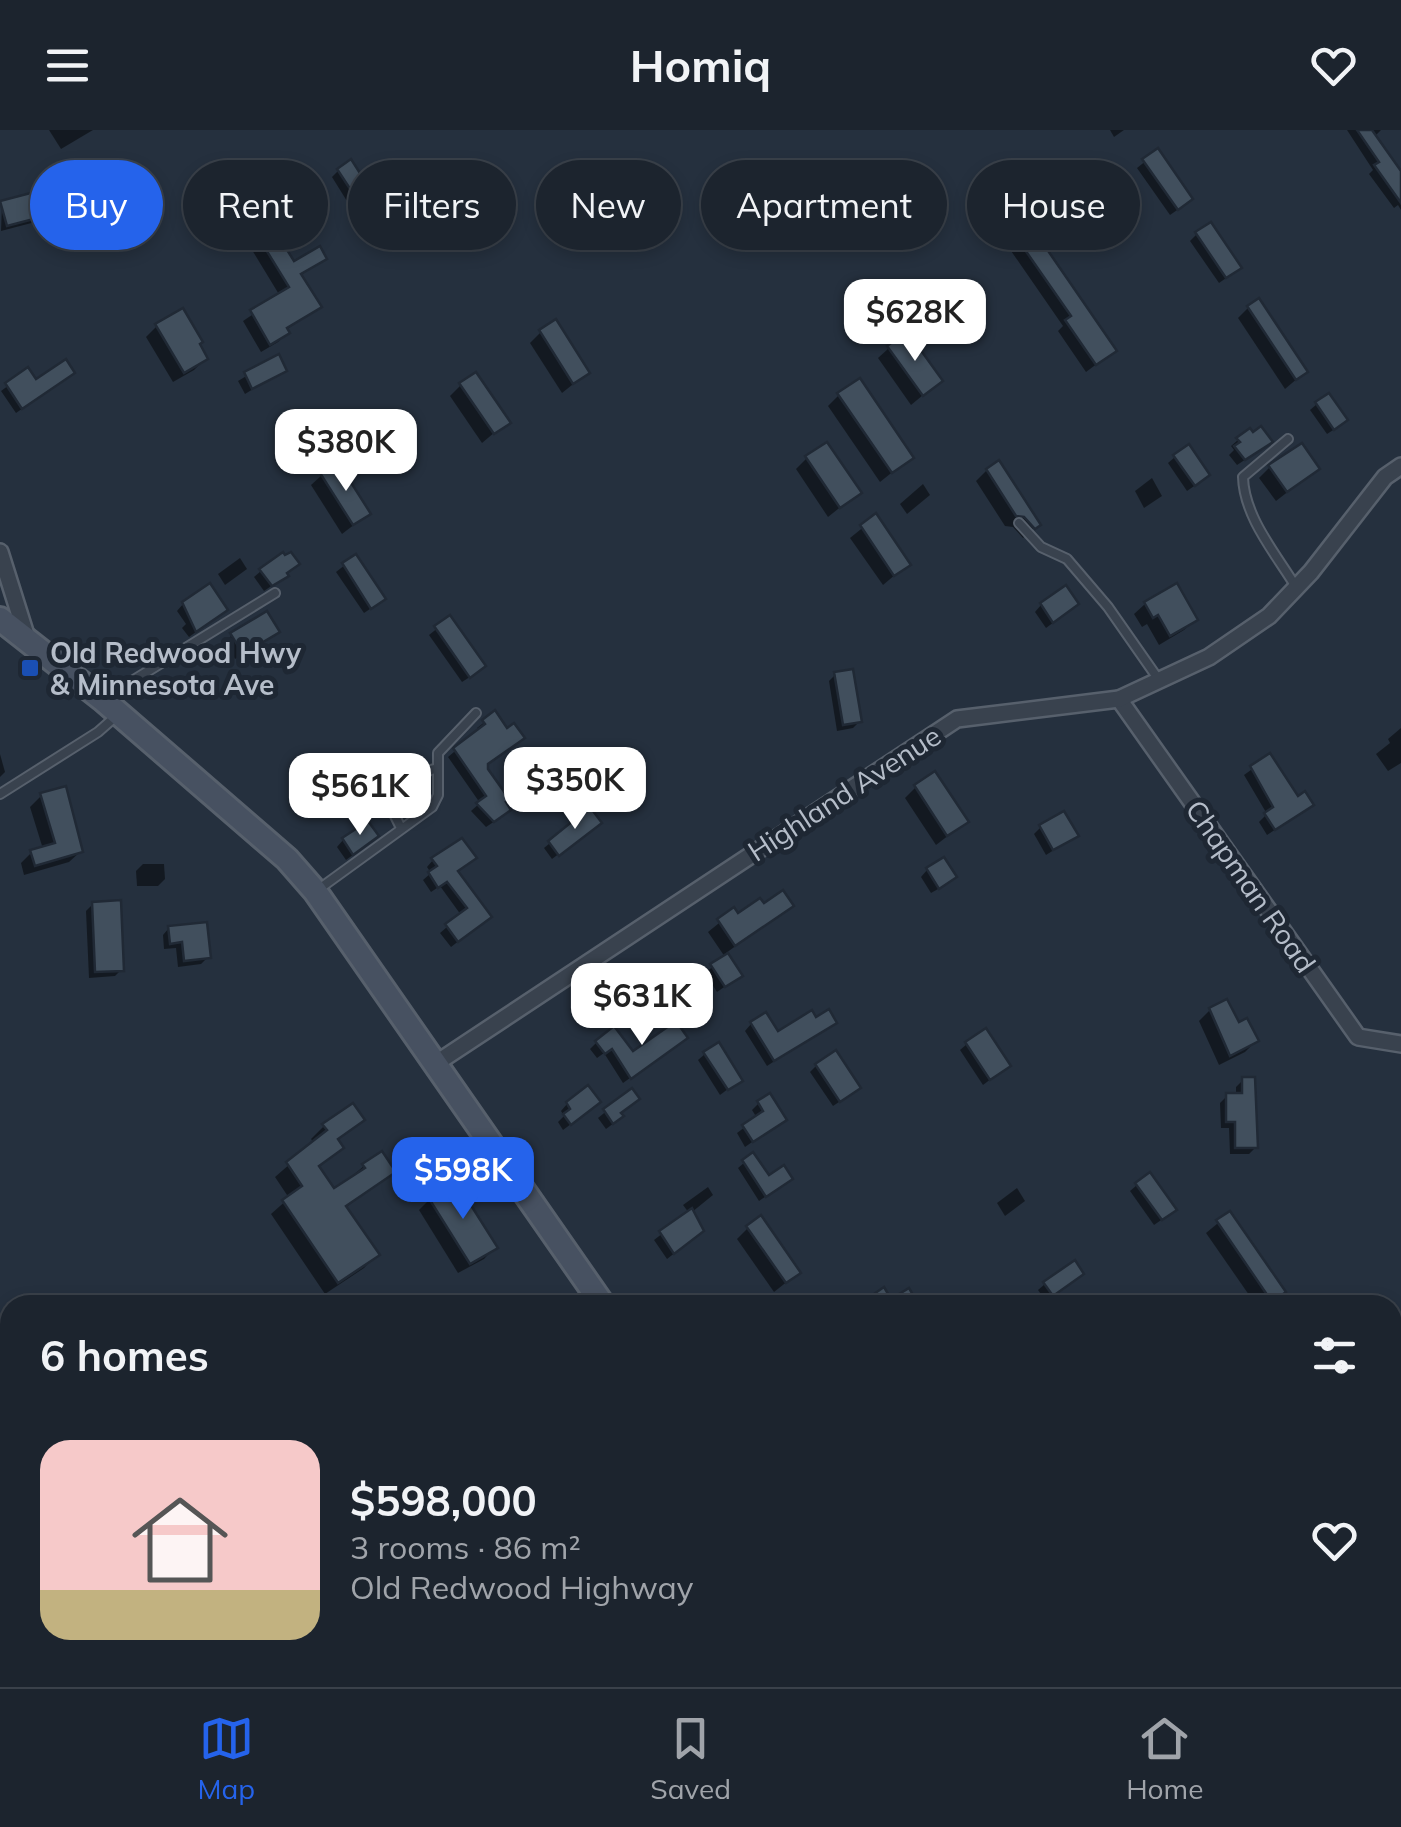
<!DOCTYPE html>
<meta charset="utf-8">
<style>
:root{--surface:#1c242e;--page:#252c36;--text:#f1f3f6;--muted:#a0a4aa;--line:#3a414a;--accent:#2563eb}
body{margin:0;font-family:Mulish,sans-serif;background:var(--page);color:var(--text);height:100vh;display:flex;flex-direction:column;font-size:38px;white-space:nowrap}
*{box-sizing:border-box;margin:0}
p{font-size:32px;color:var(--muted)}
.icon{flex:none;width:55px;height:55px;fill:none;stroke:currentColor;stroke-width:2;stroke-linecap:round;stroke-linejoin:round}
.map{position:relative;flex:1;overflow:hidden}
.panel{position:absolute;left:0px;top:1165px;width:1402px;height:392px;display:flex;flex-direction:column;background:var(--surface);border-radius:30px 30px 0 0;box-shadow:0 5px 15px #0003,0 0 0 2px var(--line)}
.panel>*{flex:none}
.banner{position:absolute;left:30px;top:30px;width:1342px;height:90px;display:flex;gap:20px}
.price{position:absolute;translate:-50% -85px;padding:0 22px;border-radius:20px;background:#fff;color:#222;font-size:32px;line-height:65px;filter:drop-shadow(0 2px 5px #0008)}
.price::after{content:'';position:absolute;left:50%;top:60px;width:30px;height:22px;margin-left:-15px;background:inherit;clip-path:polygon(0 0,100% 0,50% 100%)}
.price.selected{background:var(--accent);color:#fff}
ul{padding:0;list-style:none}
li{display:flex;align-items:center;gap:30px;height:250px;padding:0 40px}
li span{display:grid;place-items:center;flex:none;width:280px;height:200px;border-radius:30px;color:#555}
li>.icon{margin-inline-start:auto}
span .icon{width:120px;height:120px;fill:#fffc;stroke-width:1}
li b{font-size:42px}
h2{display:flex;justify-content:space-between;align-items:center;height:120px;padding:0 40px;font-size:42px}
.pill{padding:0 35px;border-radius:45px;background:var(--surface);box-shadow:0 5px 15px #0003,0 0 0 2px var(--line);font-size:35px;line-height:90px}
.pill.selected{background:var(--accent);color:#fff}
header{display:flex;justify-content:space-between;align-items:center;height:130px;padding:0 40px;background:var(--surface);font-size:45px;font-weight:700}
.menu{display:flex;justify-content:space-around;align-items:center;height:140px;border-top:2px solid var(--line);background:var(--surface);font-size:28px;color:var(--muted)}
.menu a{display:grid;justify-items:center;gap:5px}
.menu .selected{color:var(--accent)}
.map>svg:first-child{display:block}
.shadow{fill:#0007}
.building{fill:#414f5d;stroke:#202935;stroke-width:2.5}
.lines{fill:none;stroke-linecap:round;stroke-linejoin:round}
.lane-casing{stroke:#57606c;stroke-width:12}
.street-casing{stroke:#57606c;stroke-width:20}
.secondary-casing{stroke:#57606c;stroke-width:28}
.lane{stroke:#39424e;stroke-width:8}
.street{stroke:#39424e;stroke-width:15}
.secondary{stroke:#475161;stroke-width:22}
.transit-dot{fill:#1a4fb4;stroke:#1e2733;stroke-width:4}
.labels{text-anchor:middle;dominant-baseline:central;stroke-width:10;stroke-linejoin:round;paint-order:stroke}
.poi-label{font-size:28px;font-weight:bold;fill:#b5bdc9;stroke:#1e2733;text-anchor:start}
.street-label{font-size:28px;fill:#b5bdc9;stroke:#1e2733}
</style>
<header><svg class="icon" aria-label="menu" viewBox="0 0 24 24"><path d="M4 6h16M4 12h16M4 18h16"/></svg>Homiq<svg class="icon" aria-label="heart" viewBox="0 0 24 24"><path d="M12 20l-8-8c-3-5 5-10 8-4 3-6 11-1 8 4z"/></svg></header>
<div class="map">
<svg width="1401" height="1557" viewBox="0 0 1401 1557">
<rect width="100%" height="100%" fill="#25303e"/>
<g class="shadow">
<path d="M49 0H93L61 19Z"/>
<path d="M1110 0H1124L1114 7Z"/>
<path d="M1347 0H1381L1374 7 1401 46V80L1398 75 1394 78 1369 44 1373 40Z"/>
<path d="M1157 22 1183 76 1170 85 1137 38Z"/>
<path d="M338 41 363 68 350 76 332 47Z"/>
<path d="M126 59 131 75 124 82 108 87 103 71 110 64Z"/>
<path d="M2 74 46 84 39 91 1 101Z"/>
<path d="M241 78 293 135 324 128 300 146 319 177 286 200 287 203 278 212 261 222 243 191 280 166 232 87Z"/>
<path d="M1031 100 1114 221 1086 242 1058 201 1063 196 1009 118Z"/>
<path d="M1197 104 1232 144 1219 153 1190 111Z"/>
<path d="M1248 178 1305 242 1285 259 1238 188Z"/>
<path d="M157 196 197 215 205 229 194 240 173 252 146 207Z"/>
<path d="M541 202 587 243 562 263 530 213Z"/>
<path d="M889 218 940 251 911 275 878 228Z"/>
<path d="M278 227 284 240 245 264 238 251Z"/>
<path d="M28 241 35 252 66 248 16 283 1 261Z"/>
<path d="M461 255 507 292 482 313 450 266Z"/>
<path d="M839 265 910 328 880 352 828 276Z"/>
<path d="M1317 274 1338 297 1327 304 1310 280Z"/>
<path d="M1238 310 1263 318 1237 335 1229 325 1234 320 1231 316Z"/>
<path d="M1175 327 1200 352 1187 361 1168 333Z"/>
<path d="M807 328 858 363 828 387 796 339Z"/>
<path d="M1270 337 1317 339 1276 371 1259 348Z"/>
<path d="M987 340 1038 394 1023 408 1013 397 1005 396 976 351Z"/>
<path d="M322 345 368 384 342 404 311 355Z"/>
<path d="M1152 348 1162 366 1144 378 1135 361Z"/>
<path d="M923 354 930 365 907 384 900 374Z"/>
<path d="M876 387 908 434 883 455 850 408Z"/>
<path d="M355 427 376 475 364 483 336 442Z"/>
<path d="M240 428 247 439 225 455 218 444Z"/>
<path d="M261 441 285 444 286 446 264 461 254 447Z"/>
<path d="M183 474 218 486 189 507 182 498 186 494 177 481Z"/>
<path d="M1145 474 1195 489 1184 500 1159 515 1147 494 1142 497 1134 484Z"/>
<path d="M1041 475 1069 481 1046 498 1035 482Z"/>
<path d="M449 489 476 543 462 552 429 505Z"/>
<path d="M232 505 270 508 235 529 225 512Z"/>
<path d="M836 544 860 591 853 598 837 601 829 551Z"/>
<path d="M495 584 486 635 501 687 486 697 471 681 480 673 448 627 479 601 477 598Z"/>
<path d="M1401 598V633L1388 641 1376 624 1390 613 1388 609Z"/>
<path d="M0 624 5 642 0 647Z"/>
<path d="M1269 627 1304 681 1267 705 1259 692 1267 684 1244 645Z"/>
<path d="M424 657 428 663 424 671 406 686 399 677 416 658 419 660Z"/>
<path d="M916 657 966 692 936 715 905 668Z"/>
<path d="M377 658 385 668 375 678 366 667Z"/>
<path d="M41 666 80 722 69 732 24 745 21 733 32 722 43 719 30 677Z"/>
<path d="M589 681 593 698 552 729 544 718Z"/>
<path d="M1041 697 1076 706 1046 725 1034 704Z"/>
<path d="M343 710 369 713 346 730 337 717Z"/>
<path d="M433 730 456 742 482 793 451 817 440 803 461 785 440 756 431 762 423 750 431 743 427 737Z"/>
<path d="M143 734H164L165 749 158 756H137L136 741Z"/>
<path d="M927 740 947 754 931 763 921 747Z"/>
<path d="M93 774 121 840 115 846 89 848 86 781Z"/>
<path d="M791 776 726 823 740 846 717 862 705 843 725 827 708 802 734 781 738 786 764 777Z"/>
<path d="M169 798 208 827 201 834 178 837 176 818 164 819 163 805Z"/>
<path d="M1210 880 1238 895 1256 911 1245 922 1219 935 1199 891Z"/>
<path d="M815 890 834 892 767 936 745 901 751 894 777 905Z"/>
<path d="M597 912 633 925 678 914 623 953 604 923 597 928 590 919Z"/>
<path d="M967 914 1008 936 983 955 960 920Z"/>
<path d="M705 924 740 950 720 965 698 930Z"/>
<path d="M817 935 851 964 833 976 810 942Z"/>
<path d="M1243 950 1256 1017 1249 1024H1230L1229 998H1221L1220 973 1227 966H1236V957Z"/>
<path d="M631 961 614 993 606 999 598 988Z"/>
<path d="M759 973 784 990 745 1017 737 1003 757 988 752 980Z"/>
<path d="M567 974 591 979 563 1000 558 992 564 986 561 981Z"/>
<path d="M362 989 336 1011 341 1018 318 1038 333 1062 364 1036 393 1042 345 1078 376 1125 364 1138 325 1164 271 1084 289 1068 275 1047 314 1013 311 1009 324 996Z"/>
<path d="M752 1026 768 1048 784 1054 759 1071 738 1038Z"/>
<path d="M1137 1055 1167 1086 1154 1095 1130 1061Z"/>
<path d="M708 1057 713 1065 692 1082 694 1108 667 1129 654 1110 689 1083 683 1075Z"/>
<path d="M1017 1058 1025 1071 1005 1086 997 1073Z"/>
<path d="M430 1069 494 1118 484 1129 458 1143 419 1080Z"/>
<path d="M1229 1084 1283 1162 1269 1175H1256L1206 1103Z"/>
<path d="M748 1098 798 1143 774 1162 737 1109Z"/>
<path d="M1074 1150 1045 1170 1038 1160 1045 1154Z"/>
<path d="M120 1164 122 1175H102L101 1170 106 1165Z"/>
<path d="M1115 1168 1119 1175H1104Z"/>
<path d="M7 1410H10V1442L0 1439V1416Z"/>
<path d="M0 1466H9L10 1477V1529L0 1531Z"/>
<path d="M24 1548H71L72 1557H25Z"/>
<path d="M200 1548H228L229 1557H192Z"/>
<path d="M635 1548H671L677 1557H641Z"/>
<path d="M1051 1548H1081L1085 1553 1081 1557H1060Z"/>
<path d="M1254 1548H1275L1261 1557Z"/>
<path d="M155 1549 156 1557H128L134 1551Z"/>
</g>
<g class="building">
<path d="M1357 0H1372L1401 41V73L1374 35 1379 32Z"/>
<path d="M1158 18 1193 69 1178 80 1142 29Z"/>
<path d="M351 29 372 62 358 71 337 39Z"/>
<path d="M42 60 49 85 7 96 0 71Z"/>
<path d="M254 67 294 131 320 116 327 129 301 144 322 177 287 198 290 203 270 215 250 180 289 157 239 76Z"/>
<path d="M1211 92 1242 138 1226 148 1195 102Z"/>
<path d="M1031 96 1117 221 1096 235 1065 190 1071 186 1016 107Z"/>
<path d="M1259 168 1308 242 1296 250 1247 176Z"/>
<path d="M183 178 203 212 200 214 208 229 184 243 155 194Z"/>
<path d="M556 189 590 243 573 254 539 200Z"/>
<path d="M907 201 943 251 923 266 887 216Z"/>
<path d="M279 224 287 241 252 259 244 242Z"/>
<path d="M66 229 75 243 22 279 5 253 28 237 36 249Z"/>
<path d="M476 242 511 293 494 304 459 253Z"/>
<path d="M860 248 914 328 892 343 837 263Z"/>
<path d="M1329 263 1348 290 1334 300 1315 272Z"/>
<path d="M1261 296 1273 312 1245 330 1234 316 1240 312 1236 308 1250 298 1253 302Z"/>
<path d="M827 312 862 363 840 378 805 326Z"/>
<path d="M1302 313 1320 339 1287 362 1268 335Z"/>
<path d="M1189 314 1210 345 1195 356 1173 325Z"/>
<path d="M999 330 1041 395 1035 399 1024 387 1016 386 986 339Z"/>
<path d="M338 332 371 384 353 395 320 343Z"/>
<path d="M876 383 911 435 894 446 860 395Z"/>
<path d="M283 422 285 425 291 422 300 434 287 443 289 446 272 456 259 439Z"/>
<path d="M356 424 386 469 371 479 342 433Z"/>
<path d="M210 453 228 480 196 502 182 472Z"/>
<path d="M1177 453 1198 490 1170 506 1158 485 1153 488 1144 472Z"/>
<path d="M1066 455 1079 474 1053 493 1040 473Z"/>
<path d="M267 481 280 502 243 524 230 503Z"/>
<path d="M450 485 486 536 470 548 434 496Z"/>
<path d="M853 539 862 592 843 595 834 542Z"/>
<path d="M495 580 507 598 514 593 525 608 488 634V639L510 670 506 672 511 680 494 692 476 673 486 666 453 618 485 594 482 590Z"/>
<path d="M1270 623 1298 666 1305 661 1314 675 1275 700 1264 683 1273 677 1250 636Z"/>
<path d="M935 641 969 692 947 706 914 655Z"/>
<path d="M66 656 83 722 35 736 30 720 55 713 40 663Z"/>
<path d="M590 677 602 693 559 726 548 711Z"/>
<path d="M1064 681 1079 706 1053 720 1039 695Z"/>
<path d="M368 691 379 706 353 725 342 708Z"/>
<path d="M462 708 477 728 458 741 492 787 458 812 445 794 467 778 447 752 438 758 428 742 437 736 431 728Z"/>
<path d="M944 727 957 747 939 759 926 738Z"/>
<path d="M783 760 794 776 735 816 717 789 734 777 738 783 760 768 764 773Z"/>
<path d="M121 770 124 841 95 842 92 772Z"/>
<path d="M207 792 211 828 184 831 182 812 170 814 168 796Z"/>
<path d="M728 823 743 846 725 857 710 834Z"/>
<path d="M1227 869 1239 892 1247 888 1259 911 1230 926 1209 878Z"/>
<path d="M829 879 837 893 774 931 750 892 766 882 778 901 812 880 816 887Z"/>
<path d="M676 891 688 908 631 949 612 919 605 924 595 911 614 896 633 921Z"/>
<path d="M986 898 1011 936 990 950 965 912Z"/>
<path d="M719 912 743 951 728 960 703 922Z"/>
<path d="M836 920 861 958 840 972 815 934Z"/>
<path d="M1242 947H1255L1258 1018H1235V992H1226V963H1242Z"/>
<path d="M588 955 601 972 571 995 563 984 570 979 566 972Z"/>
<path d="M632 958 640 969 621 983 624 986 613 994 603 979Z"/>
<path d="M770 963 787 990 753 1012 742 995 763 981 757 971Z"/>
<path d="M353 973 365 990 338 1009 344 1018 319 1036 334 1058 365 1038 362 1034 382 1021 396 1042 346 1076 380 1125 338 1153 282 1070 302 1056 286 1032 327 1000 322 994Z"/>
<path d="M753 1022 769 1045 784 1035 793 1049 766 1067 742 1030Z"/>
<path d="M1150 1042 1177 1080 1162 1090 1135 1053Z"/>
<path d="M455 1050 498 1118 470 1134 428 1067Z"/>
<path d="M692 1078 704 1101 674 1124 659 1101Z"/>
<path d="M1230 1081 1286 1162 1272 1172 1216 1090Z"/>
<path d="M761 1085 801 1143 786 1153 746 1096Z"/>
<path d="M1075 1130 1084 1144 1053 1166 1043 1152Z"/>
<path d="M884 1157 891 1169 909 1158 919 1175H858Z"/>
</g>
<g class="lines">
<g class="lane-casing">
<g id="lane">
<path d="M1288 309 1243 347C1244 387 1276 424 1296 457"/>
<path d="M1019 393 1041 417 1067 429 1108 477 1159 550"/>
<path d="M106 567 275 463"/>
<path d="M0 664 98 602 115 587"/>
<path d="M401 698 393 682C397 657 410 644 435 639"/>
<path d="M319 759 432 677 438 665V623L476 583"/>
<path d="M1392 1480 1401 1475"/>
<path d="M1040 1557 1055 1549 1062 1557"/>
<path d="M1095 1557 1100 1548"/>
<path d="M1271 1557 1288 1548"/>
</g>
</g>
<g class="street-casing">
<g id="street">
<path d="M0 422 27 508"/>
<path d="M1119 569 1358 907 1401 914"/>
<path d="M435 934 957 589 1119 569 1209 527 1269 486 1311 442 1385 347 1401 336"/>
<path d="M0 1325H10"/>
</g>
</g>
<g class="secondary-casing">
<g id="secondary">
<path d="M0 489 102 569 287 729 315 761 603 1175"/>
<path d="M860 1548 867 1557"/>
</g>
</g>
<use href="#lane" class="lane"/>
<use href="#street" class="street"/>
<use href="#secondary" class="secondary"/>
</g>
<rect class="transit-dot" x="20" y="528" width="20" height="20" rx="5"/>
<g class="labels">
<g class="poi-label">
<text x="50" y="522">Old Redwood Hwy<tspan x="50" dy="32">&amp; Minnesota Ave</tspan></text>
</g>
<g class="street-label">
<text transform="translate(844 663) rotate(-33)">Highland Avenue</text>
<text transform="translate(1251 756) rotate(55)">Chapman Road</text>
</g>
</g>
</svg>
<b class="price" style="left:915px;top:234px">$628K</b>
<b class="price" style="left:346px;top:364px">$380K</b>
<b class="price" style="left:575px;top:702px">$350K</b>
<b class="price" style="left:360px;top:708px">$561K</b>
<b class="price" style="left:642px;top:918px">$631K</b>
<b class="price selected" style="left:463px;top:1092px">$598K</b>
<div class="banner">
<a class="pill selected">Buy</a>
<a class="pill">Rent</a>
<a class="pill">Filters</a>
<a class="pill">New</a>
<a class="pill">Apartment</a>
<a class="pill">House</a>
</div>
<section class="panel">
<h2>6 homes<svg class="icon" aria-label="filters" viewBox="0 0 24 24"><path d="M4 7h16M4 17h16"/><circle cx="9" cy="7" r="2"/><circle cx="15" cy="17" r="2"/></svg></h2>
<ul>
<li><span style="background:linear-gradient(#f6c9c9 75%,#c2b280 0)"><svg class="icon" aria-label="home" viewBox="0 0 24 24"><path d="M3 11l9-7 9 7M6 9v11h12V9"/></svg></span><div><b>$598,000</b><p>3 rooms · 86 m²</p><p>Old Redwood Highway</p></div><svg class="icon" aria-label="heart" viewBox="0 0 24 24"><path d="M12 20l-8-8c-3-5 5-10 8-4 3-6 11-1 8 4z"/></svg></li>
</ul>
</section>
</div>
<nav class="menu">
<a class="selected"><svg class="icon" aria-label="map" viewBox="0 0 24 24"><path d="M3 6l6-2 6 2 6-2v14l-6 2-6-2-6 2zM9 4v14M15 6v14"/></svg>Map</a>
<a><svg class="icon" aria-label="saved" viewBox="0 0 24 24"><path d="M7 4h10v16l-5-4-5 4z"/></svg>Saved</a>
<a><svg class="icon" aria-label="home" viewBox="0 0 24 24"><path d="M3 11l9-7 9 7M6 9v11h12V9"/></svg>Home</a>
</nav>
